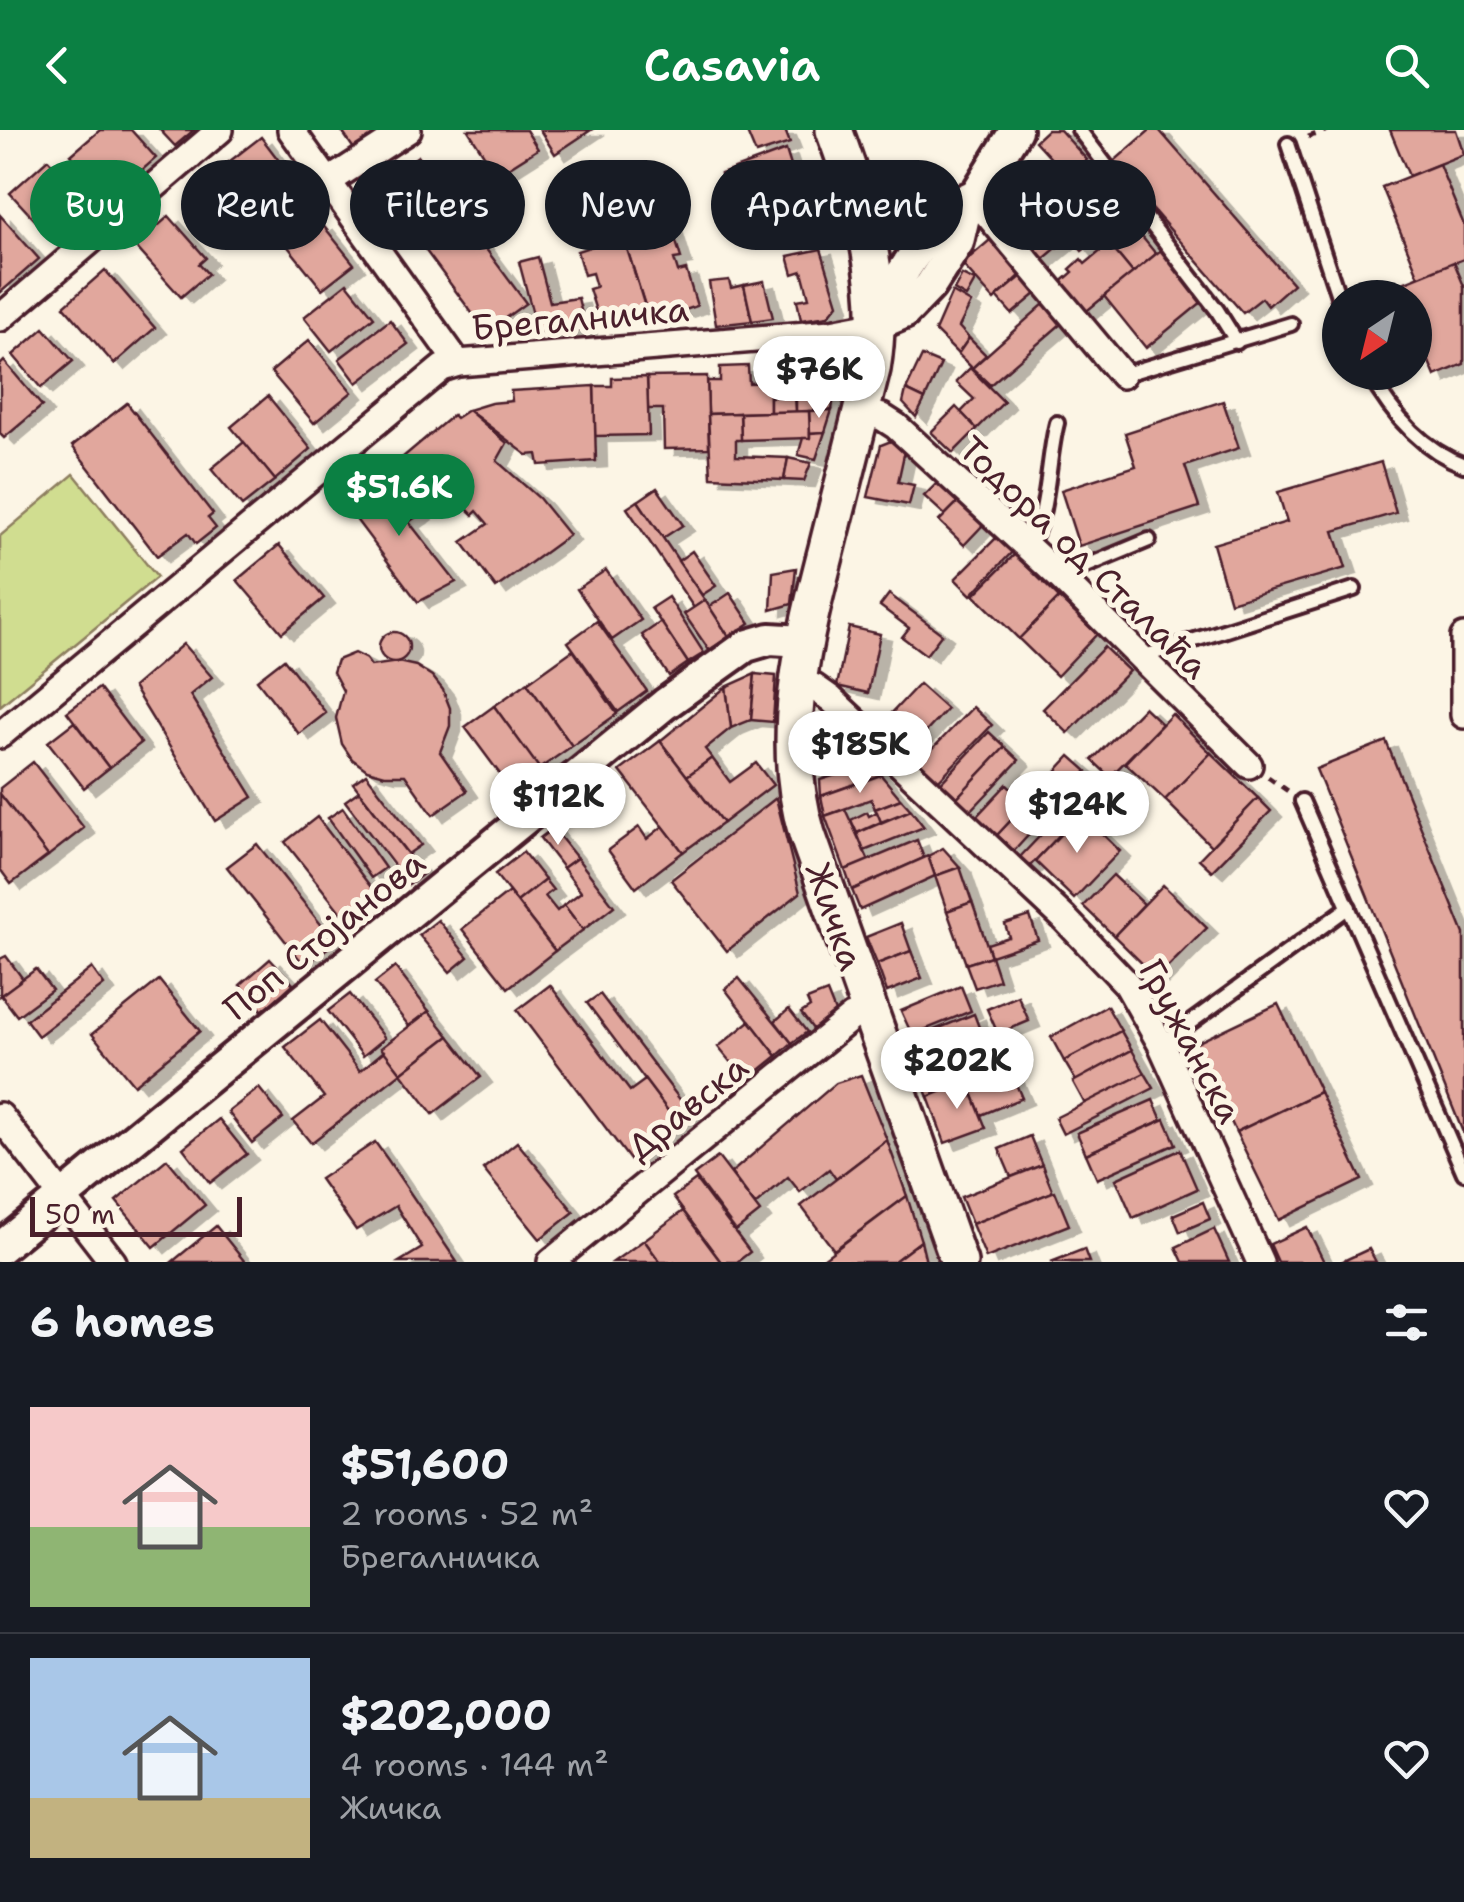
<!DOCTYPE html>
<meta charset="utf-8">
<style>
:root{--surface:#171b24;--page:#242831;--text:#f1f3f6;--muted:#9ea1a6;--line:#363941;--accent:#0b8043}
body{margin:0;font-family:"Shantell Sans",sans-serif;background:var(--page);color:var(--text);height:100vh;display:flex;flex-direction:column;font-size:38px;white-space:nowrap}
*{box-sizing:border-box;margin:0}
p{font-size:32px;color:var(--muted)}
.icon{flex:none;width:55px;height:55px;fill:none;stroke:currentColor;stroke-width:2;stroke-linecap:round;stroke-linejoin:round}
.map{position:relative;height:1132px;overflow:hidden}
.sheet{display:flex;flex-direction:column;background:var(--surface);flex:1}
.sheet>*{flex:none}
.banner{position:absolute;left:30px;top:30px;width:1405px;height:90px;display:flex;gap:20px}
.needle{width:65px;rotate:215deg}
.buttons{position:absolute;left:1322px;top:150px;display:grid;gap:20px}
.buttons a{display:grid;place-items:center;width:110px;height:110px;border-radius:50%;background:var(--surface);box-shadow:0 2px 8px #0004;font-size:50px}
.scale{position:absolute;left:30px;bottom:25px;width:212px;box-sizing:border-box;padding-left:10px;border:5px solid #4a1f2b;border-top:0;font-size:28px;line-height:35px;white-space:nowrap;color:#4a1f2b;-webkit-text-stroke:8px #fcf5e5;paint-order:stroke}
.price{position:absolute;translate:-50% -85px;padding:0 22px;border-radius:35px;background:#fff;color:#222;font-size:32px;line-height:65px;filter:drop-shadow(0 2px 5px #0008)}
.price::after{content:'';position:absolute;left:50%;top:60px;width:30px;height:22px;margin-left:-15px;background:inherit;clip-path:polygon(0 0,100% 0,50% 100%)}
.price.active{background:var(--accent);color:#fff}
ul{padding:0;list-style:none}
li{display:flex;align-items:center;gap:30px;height:250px;padding:0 30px}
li+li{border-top:2px solid var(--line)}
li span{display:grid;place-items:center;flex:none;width:280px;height:200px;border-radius:0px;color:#555}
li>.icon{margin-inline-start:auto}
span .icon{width:120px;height:120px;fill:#fffc;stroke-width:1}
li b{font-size:42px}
h2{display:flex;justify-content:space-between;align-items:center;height:120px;padding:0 30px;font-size:42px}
.tag{padding:0 35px;border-radius:45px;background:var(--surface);box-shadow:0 2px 8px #0004;font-size:35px;line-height:90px}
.tag.active{background:var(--accent);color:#fff}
header{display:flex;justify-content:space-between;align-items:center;height:130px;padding:0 30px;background:var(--accent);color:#fff;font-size:45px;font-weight:600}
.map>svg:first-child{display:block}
.green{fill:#d0dd90;stroke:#8d7e5e;stroke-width:2.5}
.building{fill:#e1a79d;stroke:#4a1f2b;stroke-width:2.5;filter:url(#shadow)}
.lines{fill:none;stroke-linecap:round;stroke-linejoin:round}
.service-casing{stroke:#4a1f2b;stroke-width:20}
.minor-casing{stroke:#4a1f2b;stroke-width:32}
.tertiary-casing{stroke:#4a1f2b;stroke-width:38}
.secondary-casing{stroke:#4a1f2b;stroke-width:42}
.path{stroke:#4a1f2b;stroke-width:5;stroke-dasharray:8 8;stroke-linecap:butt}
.service{stroke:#fcf5e5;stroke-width:12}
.minor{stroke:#fcf5e5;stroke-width:25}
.tertiary{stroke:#fcf5e5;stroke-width:30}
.secondary{stroke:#fcf5e5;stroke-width:35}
.labels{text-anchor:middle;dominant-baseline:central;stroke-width:10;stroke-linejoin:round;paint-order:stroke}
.street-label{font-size:35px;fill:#4a1f2b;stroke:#fcf5e5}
</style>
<header><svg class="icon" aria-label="back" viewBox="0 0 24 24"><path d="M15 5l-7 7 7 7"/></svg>Casavia<svg class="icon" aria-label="search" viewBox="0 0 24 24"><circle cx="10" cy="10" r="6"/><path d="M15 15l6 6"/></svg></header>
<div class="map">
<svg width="1464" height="1132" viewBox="0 0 1464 1132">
<defs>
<filter id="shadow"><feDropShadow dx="11" dy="6" stdDeviation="0" flood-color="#0004"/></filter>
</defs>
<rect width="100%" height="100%" fill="#fcf5e5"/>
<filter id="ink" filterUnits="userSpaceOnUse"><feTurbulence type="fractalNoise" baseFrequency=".01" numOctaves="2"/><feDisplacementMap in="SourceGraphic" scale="20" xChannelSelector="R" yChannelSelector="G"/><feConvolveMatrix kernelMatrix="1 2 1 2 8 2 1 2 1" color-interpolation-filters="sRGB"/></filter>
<g filter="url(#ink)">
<path class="green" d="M74 344 157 447 0 576V406Z"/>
<g class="building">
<path d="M100 0H131L156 28 109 69 71 25Z"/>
<path d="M160 0H194L175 16Z"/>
<path d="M341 0H389L356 22Z"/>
<path d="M468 0H526L538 19 497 45Z"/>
<path d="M540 0H591L555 24Z"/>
<path d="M746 0H785L790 13 756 24Z"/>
<path d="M1047 0H1060L1087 30 1068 47 1035 11Z"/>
<path d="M1150 0H1159L1293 154 1268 176 1262 168 1243 183 1112 33Z"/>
<path d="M1390 0H1456L1464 24 1409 46Z"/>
<path d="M261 7 312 74 272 105 221 38Z"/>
<path d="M786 20 792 39 727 63 721 44Z"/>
<path d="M418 26 447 68 406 96 377 54Z"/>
<path d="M48 29 96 83 59 116 10 63Z"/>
<path d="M1439 34 1464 95V129L1419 147 1382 57Z"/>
<path d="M792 39 806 82 740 101 727 63Z"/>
<path d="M1078 71 1092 88 1041 131 1027 114Z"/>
<path d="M1113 71 1138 102 1125 112 1112 97 1082 121 1070 106Z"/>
<path d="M0 85 39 129 0 163Z"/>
<path d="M668 85 681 128 674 129 678 142 686 140 697 176 668 186 665 180 648 185 621 100Z"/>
<path d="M169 86 206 128 199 134 208 144 181 167 135 116Z"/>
<path d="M466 92 526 173 486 202 426 121Z"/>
<path d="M322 94 354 134 322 159 285 113 304 98 309 104Z"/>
<path d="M1138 102 1156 124 1133 143 1115 121Z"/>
<path d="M623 106 646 180 626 186 624 180 597 184 589 159 596 157 592 143 584 145 577 121Z"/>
<path d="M990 110 1021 145 994 170 962 134Z"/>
<path d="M1109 114 1133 143 1083 184 1058 155 1073 142 1070 139 1081 129 1085 134Z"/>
<path d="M821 119 838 174 828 186 801 190 797 170 809 168 802 141 793 144 788 126Z"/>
<path d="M1161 120 1203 171 1146 218 1104 166Z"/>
<path d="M538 127 550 172 578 168 586 200 538 203 519 132Z"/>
<path d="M1454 132 1464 156V234L1435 246 1415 198V168H1403L1398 155Z"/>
<path d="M105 140 155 198 114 234 64 176Z"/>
<path d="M962 145 975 151 966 167 954 160Z"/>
<path d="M1022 146 1037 163 1012 184 997 167Z"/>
<path d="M729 150 731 158 744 155 752 191 716 195 709 152Z"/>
<path d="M764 151 773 188 752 191 744 155Z"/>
<path d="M347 153 374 187 331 221 304 187Z"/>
<path d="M952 162 971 173 959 197 969 208 958 224 935 201Z"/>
<path d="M1045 173 1062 193 990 255 972 238Z"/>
<path d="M390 190 408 214 357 253 339 229Z"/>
<path d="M44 198 73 231 41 258 13 225Z"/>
<path d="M969 208 986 225 972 238 958 224Z"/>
<path d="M309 210 352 262 314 293 271 242Z"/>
<path d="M839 223 842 228 837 246 813 247 817 224Z"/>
<path d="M922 226 941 234 925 269 906 260Z"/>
<path d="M4 231 42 276 4 308 0 304V235Z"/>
<path d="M748 236 749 253 770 252V282L708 284 707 251H720V237Z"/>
<path d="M970 238 1004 272 977 299 961 282 974 269 956 252Z"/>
<path d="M707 246 709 318 664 319 663 279H648L647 247Z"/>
<path d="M837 246 832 280 815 281 817 247Z"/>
<path d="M647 247 649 305 595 306 594 256H612V248Z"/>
<path d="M796 247H817L815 281 796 282Z"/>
<path d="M594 256 596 331 539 335 537 324 527 325 468 280 491 273 512 271 511 261Z"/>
<path d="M906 260 925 269 916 287 903 273Z"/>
<path d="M268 266 311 319 275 350 231 297Z"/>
<path d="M795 266 796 282H770V267Z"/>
<path d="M1223 271 1239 318 1185 336 1199 377 1079 416 1061 360 1136 336 1125 303Z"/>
<path d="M127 273 213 384 208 388 216 398 196 414 188 403 157 426 72 316Z"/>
<path d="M956 277 977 299 953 323 931 302Z"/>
<path d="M468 280 507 313 497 331 539 368 569 405 496 458 462 412 488 394 477 381 473 385 449 361 416 387 383 344 453 285 456 288Z"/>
<path d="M832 280 825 302 810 303 809 281Z"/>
<path d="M809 281 810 308 741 310 740 283Z"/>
<path d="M740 283 741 310H736V326L788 328 784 350 711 347 708 284Z"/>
<path d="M825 302 816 329 798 325 803 308H810V303Z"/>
<path d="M896 309 905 320 898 352 914 355 909 375 868 367 881 315Z"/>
<path d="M244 312 275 350 242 376 211 339Z"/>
<path d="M788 328 811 333 804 351 784 350Z"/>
<path d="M1381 332 1396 383 1334 401 1346 438 1230 472 1213 414 1287 392 1278 362Z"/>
<path d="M383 344 416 387 409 392 456 452 418 472 346 376Z"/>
<path d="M938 352 959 371 945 385 924 366Z"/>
<path d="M657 358 683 395 663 408 638 371Z"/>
<path d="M638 371 705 470 694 478 627 378Z"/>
<path d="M959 371 983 395 964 415 939 391Z"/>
<path d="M997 407 1012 422 971 465 955 449Z"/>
<path d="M279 415 324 468 282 503 237 450Z"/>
<path d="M692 421 716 456 702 465 678 431Z"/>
<path d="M1015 424 1059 468 1019 509 974 465Z"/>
<path d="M796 438 792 474 771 480 773 442Z"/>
<path d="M606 440 641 490 612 510 577 459Z"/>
<path d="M730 463 750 493 729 507 709 477Z"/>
<path d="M889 464 942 504 926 525 902 507 909 498 880 476Z"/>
<path d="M668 467 704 523 688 533 651 478Z"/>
<path d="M1059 468 1097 504 1057 546 1019 509Z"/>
<path d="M705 470 729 507 709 520 684 484Z"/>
<path d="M597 491 647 561 618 582 568 512Z"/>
<path d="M661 492 688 533 669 546 642 505Z"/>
<path d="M849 497 880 504 868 563 837 556Z"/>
<circle cx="394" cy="517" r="15"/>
<path d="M183 514 212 547 190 565 253 667 215 691 133 557Z"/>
<path d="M1104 517 1129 541 1068 603 1043 579Z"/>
<path d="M573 520 617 584 572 616 527 553Z"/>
<path d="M354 523 366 529 371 536 398 532 416 536 432 546 443 560 450 578V596L440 622 467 661 433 685 405 645H385L367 640 352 629 342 614 336 588 343 561 333 542 337 530Z"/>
<path d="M284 529 326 583 299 604 257 550Z"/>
<path d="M755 544 751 590 731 598 726 557Z"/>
<path d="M755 544 776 546 773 592 751 590Z"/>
<path d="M527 553 572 616 539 639 494 576Z"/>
<path d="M919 554 947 579 903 627 874 602Z"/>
<path d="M726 557 731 598 705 619 712 628 687 646 660 611Z"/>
<path d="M99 558 141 613 109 638 67 582Z"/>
<path d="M494 576 545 646 517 667 465 597Z"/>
<path d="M973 577 992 595 933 656 914 638Z"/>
<path d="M1144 577 1162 594 1110 647 1092 630Z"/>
<path d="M1172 584 1211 623 1165 670 1125 633Z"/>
<path d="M74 592 109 638 84 658 48 612Z"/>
<path d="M833 597 881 645 863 651 838 629 816 633 817 602Z"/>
<path d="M989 602 1005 617 951 674 935 659Z"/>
<path d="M660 611 723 693 683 722 620 641Z"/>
<path d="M1386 611 1464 804V1005L1316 639Z"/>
<path d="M1005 617 1019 630 965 687 951 674Z"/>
<path d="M1211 623 1258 668 1211 716 1165 670Z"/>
<path d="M1070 626 1087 641 1014 721 997 705Z"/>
<path d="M712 628 730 652 756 633 773 655 723 693 687 646Z"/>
<path d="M33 632 84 698 48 726 0 664V658Z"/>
<path d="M852 640 863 651 821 666 820 650Z"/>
<path d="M366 644 421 715 408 724 353 653Z"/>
<path d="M881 645 901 669 875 679 871 669 825 686 821 666Z"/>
<path d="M1097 646 1107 655 1029 737 1020 727Z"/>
<path d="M1007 654 1027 673 997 705 976 687Z"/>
<path d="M359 661 423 744 409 755 345 671Z"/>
<path d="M0 664 48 726 11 754 0 739Z"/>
<path d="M776 668 800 763 727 821 671 750Z"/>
<path d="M1258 668 1271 681 1212 741 1199 729Z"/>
<path d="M901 669 911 680 881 692 875 679Z"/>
<path d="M343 678 385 738 371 748 328 688Z"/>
<path d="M845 679 869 731 845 740 825 686Z"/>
<path d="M911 680 924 697 864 721 857 703Z"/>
<path d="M867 682 869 686 877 682 881 692 857 703 851 690Z"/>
<path d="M1081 683 1120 721 1074 769 1035 731Z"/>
<path d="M317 687 377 765 346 789 285 712Z"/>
<path d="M663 696 683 722 636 758 608 720 639 697 647 709Z"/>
<path d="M553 698 577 728 563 738 540 708Z"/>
<path d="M917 710 924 728 852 760 845 740Z"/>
<path d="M257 714 335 812 305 836 227 737Z"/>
<path d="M943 718 960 737 935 746 928 726Z"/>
<path d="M523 722 545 750 517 772 495 744Z"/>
<path d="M928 726 935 746 860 780 852 760Z"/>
<path d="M577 728 614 776 583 800 564 775 581 762 563 738Z"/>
<path d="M960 737 972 772 947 781 935 746Z"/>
<path d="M1113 745 1144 774 1114 806 1083 776Z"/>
<path d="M545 750 553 760 545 766 557 781 564 775 583 800 555 821 517 772Z"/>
<path d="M1163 755 1207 798 1157 848 1114 806Z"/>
<path d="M509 762 555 821 508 858 462 799Z"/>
<path d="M972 772 991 826 966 834 947 781Z"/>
<path d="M1030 786 1038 810 991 826 987 814 1009 807 1005 794Z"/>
<path d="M438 790 468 827 450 842 419 805Z"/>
<path d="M901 793 911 821 877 834 866 807Z"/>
<path d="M911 821 922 848 887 862 877 834Z"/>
<path d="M6 826 23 849 0 866V829Z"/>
<path d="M991 826 999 850 975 858 966 834Z"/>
<path d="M270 829 293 854 263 881 240 855Z"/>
<path d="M395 837 429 881 409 896 375 853Z"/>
<path d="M92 838 104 855 38 906 26 890Z"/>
<path d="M36 839 52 860 17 886 1 865Z"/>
<path d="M739 848 792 913 777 926 725 859Z"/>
<path d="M159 850 200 901 134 955 92 904Z"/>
<path d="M550 855 630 961 645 950 678 994 630 1030 517 880Z"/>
<path d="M961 856 971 881 912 905 901 881Z"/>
<path d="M827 862 835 882 813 899 801 883 810 877 807 870Z"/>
<path d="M350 864 385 908 363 926 328 881Z"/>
<path d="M600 864 691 984 678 994 587 873Z"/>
<path d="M1018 866 1029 891 998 904 987 879Z"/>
<path d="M1278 874 1320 962 1236 1002 1194 914Z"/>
<path d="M1107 876 1121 901 1064 931 1051 907Z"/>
<path d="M789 879 807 902 792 913 775 891Z"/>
<path d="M429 881 449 906 401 943 381 918Z"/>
<path d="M974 884 982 905 921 930 912 909Z"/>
<path d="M320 890 360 941 384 921 401 943 311 1013 293 991 324 967 285 917Z"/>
<path d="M750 891 777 926 746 951 718 917Z"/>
<path d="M1121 901 1132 920 1076 951 1064 931Z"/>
<path d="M449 906 481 947 433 984 401 943Z"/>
<path d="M976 912 989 941 928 967 916 938Z"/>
<path d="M1132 920 1145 943 1085 974 1073 952Z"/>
<path d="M1007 933 1022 968 981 985 967 951Z"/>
<path d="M1145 943 1154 958 1063 1004 1055 988Z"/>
<path d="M861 945 887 1010 836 1049 829 1039 800 1062 788 1047 755 1075 731 1043 836 953Z"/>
<path d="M967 951 986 998 945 1013 928 967Z"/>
<path d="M259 958 283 988 252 1013 228 982Z"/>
<path d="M1320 962 1362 1050 1279 1090 1236 1002Z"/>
<path d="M1153 970 1162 990 1086 1024 1077 1003Z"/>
<path d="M219 989 247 1024 210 1053 183 1018Z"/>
<path d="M1165 989 1176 1014 1097 1049 1086 1024Z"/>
<path d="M1030 1006 1042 1035 1011 1047 999 1019Z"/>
<path d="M887 1010 907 1066 834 1120 801 1076Z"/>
<path d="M375 1012 388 1030 457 1132H399L422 1118 396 1076 356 1100 320 1049Z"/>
<path d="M517 1012 574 1082 540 1109 483 1039Z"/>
<path d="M1180 1020 1197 1059 1133 1088 1116 1049Z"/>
<path d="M718 1027 760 1082 736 1101 694 1045Z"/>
<path d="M167 1029 205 1075 154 1117 116 1071Z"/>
<path d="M1042 1035 1053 1062 972 1094 961 1067Z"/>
<path d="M696 1050 750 1122 737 1132H721L673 1067Z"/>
<path d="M1055 1061 1069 1095 986 1128 972 1094Z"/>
<path d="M907 1066 921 1111 893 1132H819Z"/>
<path d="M1203 1072 1210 1089 1180 1102 1173 1085Z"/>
<path d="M683 1081 721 1132H660L644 1110Z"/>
<path d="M216 1096 245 1132H172Z"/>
<path d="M1307 1097 1324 1132H1278L1270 1114Z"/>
<path d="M1214 1099 1229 1132H1183L1176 1117Z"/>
<path d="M644 1110 660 1132H613Z"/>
<path d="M921 1111 926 1132H893Z"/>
<path d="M1084 1119 1089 1132H1051Z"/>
<path d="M1369 1119 1376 1132H1341Z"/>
</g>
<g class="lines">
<g class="service-casing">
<g id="service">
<path d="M1079 0 1217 180 1237 212"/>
<path d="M1288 14 1340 172"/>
<path d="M1368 242C1390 282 1420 319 1464 335"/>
<path d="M1122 245 1291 194"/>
<path d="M1028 417C1049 389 1047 331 1057 293"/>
<path d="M1060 447 1149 410"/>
<path d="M1142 527 1354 459"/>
<path d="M1302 671 1464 1043"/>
<path d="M1161 914 1349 777"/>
</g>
</g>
<g class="minor-casing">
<g id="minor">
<path d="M291 0 458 233"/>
<path d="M329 51 408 0"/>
<path d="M974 68 1122 245"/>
<path d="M0 188 220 0"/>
<path d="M862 282 882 287 896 296 1060 447 1249 635"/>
<path d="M1464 507V585"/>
<path d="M799 553 814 557 831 569 1064 788 1127 854 1161 914 1260 1132"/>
<path d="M0 605 442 238 458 233 831 203 878 194"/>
<path d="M0 986 113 1132"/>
<path d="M551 1132 852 887 868 881"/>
</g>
</g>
<g class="tertiary-casing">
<g id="tertiary">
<path d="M878 194 904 183 930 156 958 112 965 82 1016 0"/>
<path d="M878 194C892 154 924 98 965 82"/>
<path d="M0 1118 665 574 746 516 770 509 803 511"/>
</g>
</g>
<g class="secondary-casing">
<g id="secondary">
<path d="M834 0C863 77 886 156 872 239 857 299 842 358 827 418 803 511 778 609 807 704L959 1132"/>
<path d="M854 55C896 86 927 92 974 68"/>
</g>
</g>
<g class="path">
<path d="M1308 7 1328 0"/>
<path d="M1268 647 1288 661"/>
</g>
<use href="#service" class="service"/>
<use href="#minor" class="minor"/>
<use href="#tertiary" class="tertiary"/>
<use href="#secondary" class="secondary"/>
</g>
</g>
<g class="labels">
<g class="street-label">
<text transform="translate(580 188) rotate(-5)">Брегалничка</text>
<text transform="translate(1084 427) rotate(44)">Тодора од Сталаћа</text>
<text transform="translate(835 786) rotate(71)">Жичка</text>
<text transform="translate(324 805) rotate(-39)">Поп Стојанова</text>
<text transform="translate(1191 911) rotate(62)">Гружанска</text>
<text transform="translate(687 977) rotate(-39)">Дравска</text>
</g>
</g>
</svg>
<div class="buttons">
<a><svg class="needle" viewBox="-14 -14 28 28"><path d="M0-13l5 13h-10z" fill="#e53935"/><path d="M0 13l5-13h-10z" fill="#9ea1a6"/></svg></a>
</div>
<div class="scale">50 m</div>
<b class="price" style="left:819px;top:291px">$76K</b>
<b class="price active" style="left:399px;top:409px">$51.6K</b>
<b class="price" style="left:860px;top:666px">$185K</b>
<b class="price" style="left:558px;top:718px">$112K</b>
<b class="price" style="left:1077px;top:726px">$124K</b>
<b class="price" style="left:957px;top:982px">$202K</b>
<div class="banner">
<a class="tag active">Buy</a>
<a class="tag">Rent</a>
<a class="tag">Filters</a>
<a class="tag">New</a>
<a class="tag">Apartment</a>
<a class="tag">House</a>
</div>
</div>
<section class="sheet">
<h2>6 homes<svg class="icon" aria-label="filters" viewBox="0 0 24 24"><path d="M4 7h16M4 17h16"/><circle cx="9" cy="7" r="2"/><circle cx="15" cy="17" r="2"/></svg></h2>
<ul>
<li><span style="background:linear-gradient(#f6c9c9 60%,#8fb573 0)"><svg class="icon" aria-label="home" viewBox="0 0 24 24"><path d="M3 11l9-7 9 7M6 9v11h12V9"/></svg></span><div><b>$51,600</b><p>2 rooms · 52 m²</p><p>Брегалничка</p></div><svg class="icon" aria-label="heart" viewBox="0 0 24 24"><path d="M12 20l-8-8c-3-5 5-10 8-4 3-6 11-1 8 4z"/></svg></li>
<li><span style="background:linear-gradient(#a9c7e8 70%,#c2b280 0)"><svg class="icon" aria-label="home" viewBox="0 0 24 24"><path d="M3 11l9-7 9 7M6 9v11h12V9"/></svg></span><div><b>$202,000</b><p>4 rooms · 144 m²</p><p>Жичка</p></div><svg class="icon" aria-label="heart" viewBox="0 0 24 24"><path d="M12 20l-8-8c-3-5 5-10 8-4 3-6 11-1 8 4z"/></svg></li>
</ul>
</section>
